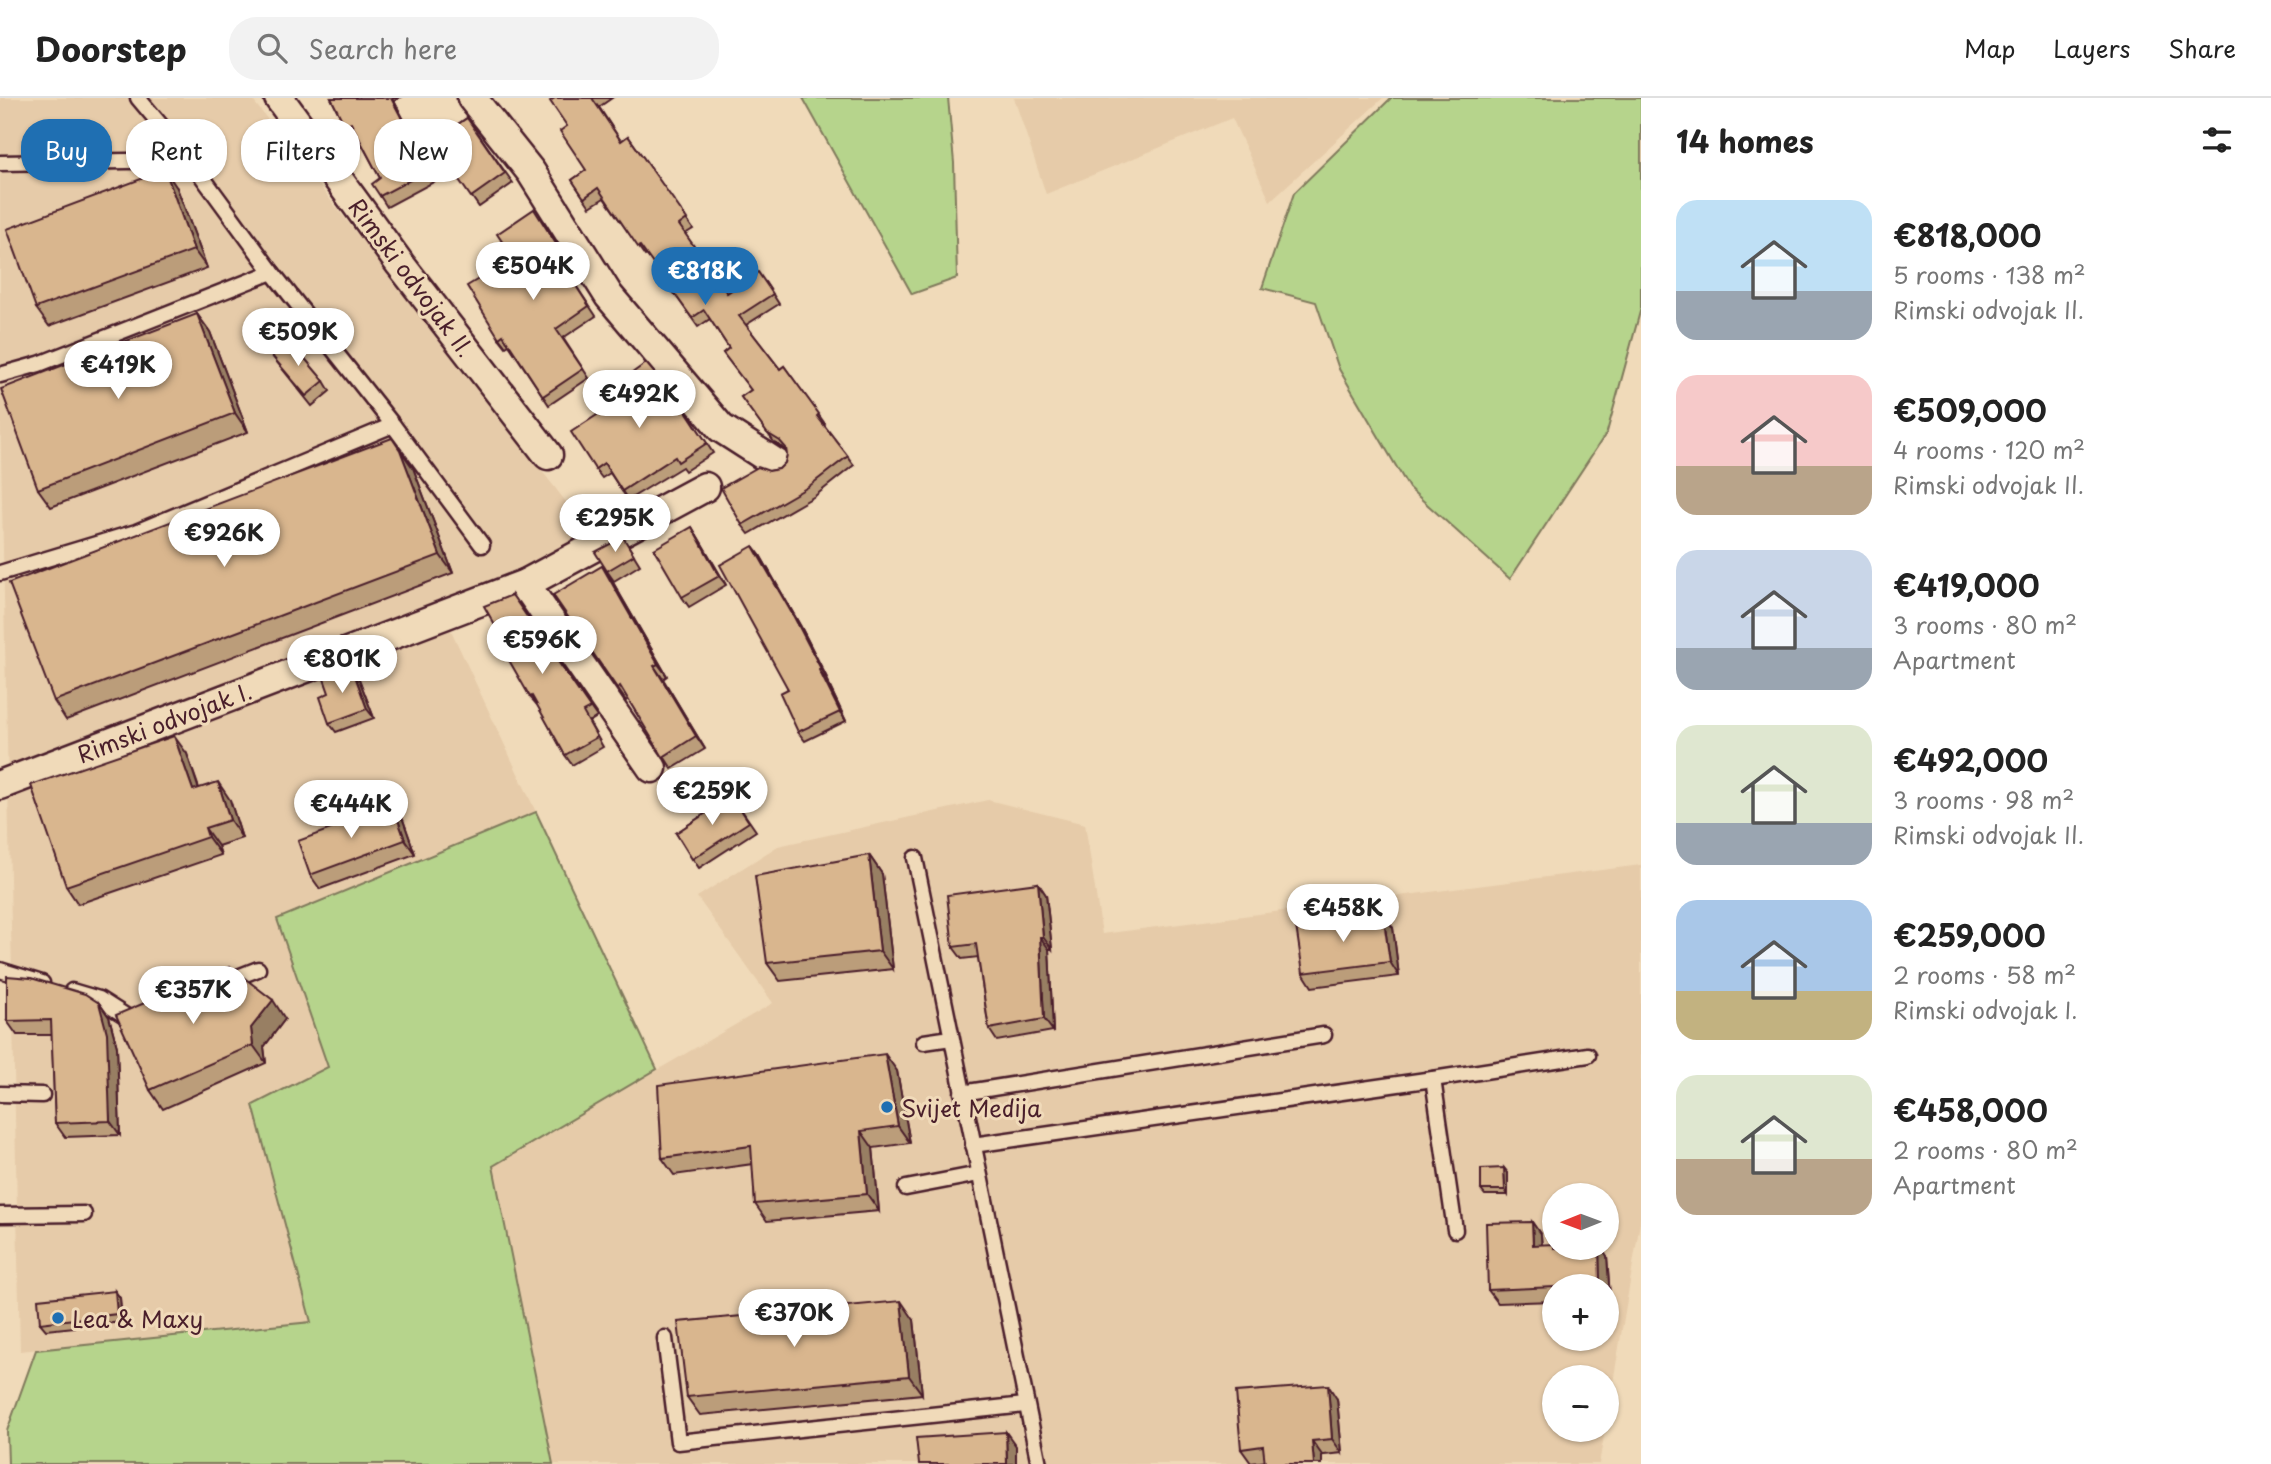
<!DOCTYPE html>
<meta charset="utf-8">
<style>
:root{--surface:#fff;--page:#f2f2f2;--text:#222;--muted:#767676;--line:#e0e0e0;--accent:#1f6fb2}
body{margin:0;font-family:"Playpen Sans",sans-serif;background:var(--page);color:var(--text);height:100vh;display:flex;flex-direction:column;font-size:26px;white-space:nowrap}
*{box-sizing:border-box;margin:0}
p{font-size:23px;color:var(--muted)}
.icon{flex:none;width:38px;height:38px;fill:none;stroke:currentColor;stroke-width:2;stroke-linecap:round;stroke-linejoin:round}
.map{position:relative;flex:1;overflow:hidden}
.drawer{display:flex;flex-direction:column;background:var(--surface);width:630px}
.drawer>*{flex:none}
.banner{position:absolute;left:21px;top:21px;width:665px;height:63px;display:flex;gap:14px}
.needle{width:46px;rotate:269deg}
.buttons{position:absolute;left:1542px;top:1085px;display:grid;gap:14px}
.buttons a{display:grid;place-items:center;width:77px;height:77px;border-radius:50%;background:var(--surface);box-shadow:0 2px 5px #0004;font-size:35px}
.price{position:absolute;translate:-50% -60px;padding:0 16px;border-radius:24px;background:#fff;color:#222;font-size:23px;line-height:46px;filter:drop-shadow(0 2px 4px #0008)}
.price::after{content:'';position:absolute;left:50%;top:42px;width:21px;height:16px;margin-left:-10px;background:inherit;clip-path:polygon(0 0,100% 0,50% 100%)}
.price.active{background:var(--accent);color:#fff}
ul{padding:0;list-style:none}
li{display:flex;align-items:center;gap:21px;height:175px;padding:0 35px}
li span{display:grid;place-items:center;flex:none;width:196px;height:140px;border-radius:21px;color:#555}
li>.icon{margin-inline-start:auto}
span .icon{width:84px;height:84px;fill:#fffc;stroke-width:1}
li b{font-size:30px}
h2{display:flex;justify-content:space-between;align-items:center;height:84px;padding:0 35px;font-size:30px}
.pill{padding:0 24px;border-radius:28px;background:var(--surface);box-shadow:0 2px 5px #0004;font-size:24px;line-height:63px}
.pill.active{background:var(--accent);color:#fff}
header{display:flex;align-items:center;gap:42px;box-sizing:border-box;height:98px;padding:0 35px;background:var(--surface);border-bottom:2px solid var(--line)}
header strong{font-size:33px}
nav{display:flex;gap:38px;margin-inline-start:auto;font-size:24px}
.search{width:490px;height:63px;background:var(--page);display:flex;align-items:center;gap:18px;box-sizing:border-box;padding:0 24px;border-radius:28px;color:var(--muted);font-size:26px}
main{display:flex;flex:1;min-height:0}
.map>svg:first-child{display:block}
.built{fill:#e6cba9;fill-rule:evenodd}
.green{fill:#b6d48c;stroke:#807a5c;stroke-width:2}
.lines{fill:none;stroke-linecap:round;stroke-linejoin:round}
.lane-casing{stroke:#4a1f2b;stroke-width:19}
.street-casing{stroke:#4a1f2b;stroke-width:33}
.lane{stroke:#f0dab9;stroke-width:14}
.street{stroke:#f0dab9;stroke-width:28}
.wall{fill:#bb9d7a;stroke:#4a1f2b;stroke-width:2}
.shaded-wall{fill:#987f63;stroke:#4a1f2b;stroke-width:2}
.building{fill:#d9b68e;stroke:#4a1f2b;stroke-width:2}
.poi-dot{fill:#1f6fb2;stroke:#f0dab9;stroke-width:2.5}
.labels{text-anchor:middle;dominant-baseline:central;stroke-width:6;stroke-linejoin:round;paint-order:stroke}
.street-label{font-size:23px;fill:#4a1f2b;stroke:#f0dab9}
.poi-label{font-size:23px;fill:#4a1f2b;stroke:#f0dab9;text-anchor:start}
</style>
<header>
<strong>Doorstep</strong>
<div class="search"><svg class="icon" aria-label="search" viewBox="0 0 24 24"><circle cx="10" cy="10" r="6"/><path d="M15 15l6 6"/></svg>Search here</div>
<nav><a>Map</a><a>Layers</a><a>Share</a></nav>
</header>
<main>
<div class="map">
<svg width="1641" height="1366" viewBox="0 0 1641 1366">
<rect width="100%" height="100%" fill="#f0dab9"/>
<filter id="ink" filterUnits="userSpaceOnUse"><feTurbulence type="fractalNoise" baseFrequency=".0143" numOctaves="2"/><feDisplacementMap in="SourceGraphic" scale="14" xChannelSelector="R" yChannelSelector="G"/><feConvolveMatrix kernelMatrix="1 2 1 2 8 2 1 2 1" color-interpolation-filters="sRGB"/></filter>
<g filter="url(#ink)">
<g class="built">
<path d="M0 0H251L588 432 448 526 536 714 277 821 328 969 253 1008 311 1224 20 1253 0 310Z"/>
<path d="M1014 0H1383L1270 103 1232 20 1046 96Z"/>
<path d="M988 702 1085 726 1102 836 1641 767V1119L1607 1320 1606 1279H1554V1332H1605L1599 1366H553L493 1067 773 905 697 799 778 748ZM1554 1097H1606V1150H1554ZM1554 1188H1606V1241H1554Z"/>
</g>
<g class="green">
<path d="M803 0H948L954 65 957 180 912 196Z"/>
<path d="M1391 0H1641V210L1607 334 1510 481 1409 390 1339 271 1316 204 1262 190 1294 95Z"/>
<path d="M536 714 657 971 493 1068 553 1366H8L7 1333 36 1252 311 1224 253 1007 328 969 277 821Z"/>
</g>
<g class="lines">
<g class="lane-casing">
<g id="lane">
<path d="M138 0 190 62 272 174 393 327 482 447"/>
<path d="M0 65 190 62"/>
<path d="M0 277 39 266 272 174"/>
<path d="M0 475 136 434 393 327"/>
<path d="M915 760 1039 1366"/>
<path d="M0 872 42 885"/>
<path d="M225 884 258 871"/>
<path d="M72 893 99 901 132 922 135 921"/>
<path d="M924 944 951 940"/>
<path d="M1433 981 1455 1132"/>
<path d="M962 995 1324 937"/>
<path d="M0 996 42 997"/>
<path d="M973 1047 1433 981 1588 957"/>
<path d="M906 1090 979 1076"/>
<path d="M0 1117 84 1116"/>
<path d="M665 1240 678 1344 1025 1307"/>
</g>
</g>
<g class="street-casing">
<g id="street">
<path d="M279 0 400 166 548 357"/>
<path d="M472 0 531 74 609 198 721 330 777 366"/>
<path d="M525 486 652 670"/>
<path d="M0 687 525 486 705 389"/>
</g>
</g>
<use href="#lane" class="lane"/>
<use href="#street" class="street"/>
</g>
<g class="wall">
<path d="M331 0H399L394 3 420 52 467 20 513 85 479 109 454 73 387 109 380 98V80L357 37 352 39 345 28Z"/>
<path d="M555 0H612L599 9 621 43 628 38 693 131 685 136 727 195 765 184 779 206 746 227 780 271 784 268 825 326 824 327 854 367 815 398 749 436 742 427 769 373 779 371 785 365 787 357 786 352 774 344 741 299 751 292 723 255 729 250 710 221 698 229 647 157 645 158 604 100 590 109 572 82 586 72Z"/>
<path d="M177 90 207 170 49 228 36 210Z"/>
<path d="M541 120 576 177 571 180 596 218 563 240 589 280 549 307 509 247 506 249 499 240 513 160Z"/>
<path d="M197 216 210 234 248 334 51 409 38 391Z"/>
<path d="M272 258 324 283 330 293 312 308Z"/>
<path d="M684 310 713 355 685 373 682 369 628 402 610 375 602 380 595 371Z"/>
<path d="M413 370 453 475 66 622 54 603Z"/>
<path d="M698 439 726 487 689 509 682 499Z"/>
<path d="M753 448 760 457 801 529 827 580 826 581 846 623 805 643 798 634Z"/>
<path d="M629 449 640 467 614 483 607 473Z"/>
<path d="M611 481 667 578 663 581 705 651 672 671 628 601 626 603 553 497Z"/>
<path d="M512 497 597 619 589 624 603 649 572 667 565 657 538 608 530 599 506 547Z"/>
<path d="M357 576 374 620 336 634 329 625V595Z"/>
<path d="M187 656 199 690 230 702 242 740 218 748 221 757 78 806 66 788Z"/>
<path d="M732 698 756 733 699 770 676 735Z"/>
<path d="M393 708 403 722 415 756 320 791 310 777Z"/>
<path d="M869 757 882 776 893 871 780 883 767 865Z"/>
<path d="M1038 785 1046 797 1052 851H1049L1053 933 997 943 989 931 978 859 962 861 953 849Z"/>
<path d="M1393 830 1399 878 1312 889 1303 875Z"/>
<path d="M99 905 109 919 117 949 120 1037 65 1039 55 1025 52 937H17L7 923Z"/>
<path d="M285 921 264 949 266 965 163 1011 150 992Z"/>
<path d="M897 973 910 1045 873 1050 879 1113 767 1123 755 1106 753 1066 674 1077 662 1060Z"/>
<path d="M1504 1070 1508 1075V1097H1485L1481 1092Z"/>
<path d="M1532 1124 1541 1137 1542 1147 1607 1158 1610 1200H1606V1188H1554V1203L1498 1205 1488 1192Z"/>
<path d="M115 1193 120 1200 122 1224 46 1232 40 1225Z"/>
<path d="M914 1222 922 1296 700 1317 687 1299Z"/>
<path d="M1337 1301 1342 1355 1251 1365 1241 1351Z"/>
</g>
<g class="shaded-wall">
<path d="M391 0 394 3 426 64 419 53Z"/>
<path d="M165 72 177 90 207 170 194 152Z"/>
<path d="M197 216 210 234 248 334 235 315Z"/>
<path d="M400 352 413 370 453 475 440 457Z"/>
<path d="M692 429 698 439 726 487 719 478Z"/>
<path d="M753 448 760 457 801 529 827 580 821 571Z"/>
<path d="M602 468 611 481 667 578 658 566Z"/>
<path d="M351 567 357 576 374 620 367 611Z"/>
<path d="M654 568 663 581 705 651 696 638Z"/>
<path d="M819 572 826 581 846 623 840 614Z"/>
<path d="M174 638 187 656 205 710 193 692Z"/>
<path d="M218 684 230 702 242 740 230 722Z"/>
<path d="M393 708 403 722 415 756 405 742Z"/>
<path d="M205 730 218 748 221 757 208 739Z"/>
<path d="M869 757 882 776 893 871 880 853Z"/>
<path d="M1038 785 1046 797 1052 851 1043 839Z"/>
<path d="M1383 816 1393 830 1399 878 1390 864Z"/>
<path d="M1040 839 1049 851 1053 933 1044 921Z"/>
<path d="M273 902 285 921 264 949 266 965 253 947 251 930Z"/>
<path d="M99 905 109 919 117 949 120 1037 110 1023Z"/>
<path d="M885 956 897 973 910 1045 898 1028Z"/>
<path d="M861 1033 873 1050 879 1113 867 1096Z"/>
<path d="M1504 1070 1508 1075V1097L1505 1092Z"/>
<path d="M1532 1124 1541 1137 1542 1160 1533 1147Z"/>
<path d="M1599 1150H1602L1607 1158 1610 1200 1606 1196V1188H1601L1600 1187Z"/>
<path d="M115 1193 120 1200 122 1224 117 1216Z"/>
<path d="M901 1203 914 1222 922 1296 909 1278Z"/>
<path d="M1328 1287 1337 1301 1342 1355 1332 1341Z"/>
<path d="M1006 1334 1016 1348V1366H1007Z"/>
<path d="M1312 1343 1322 1357V1366H1314Z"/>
</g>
<g class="building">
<path d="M331 0H391L419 53 467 20 505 75 471 99 446 63 380 98 372 86 380 80 351 25 345 28Z"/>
<path d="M555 0H592L621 43 628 38 687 121 679 127 727 195 758 174 773 196 739 218 780 271 784 268 819 316 817 318 848 358 808 389 742 427 721 390 758 369 769 373 779 371 785 365 787 357 786 350 780 343 767 335 741 299 751 292 723 255 729 250 704 212 692 220 640 148 638 149 598 90 584 100 572 82 586 72 560 33 567 28 550 3Z"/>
<path d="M165 72 194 152 36 210 7 131Z"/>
<path d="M534 111 570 168 565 171 589 208 556 231 583 271 543 298 503 237 499 240 467 188 513 160 497 136Z"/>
<path d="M197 216 235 315 38 391 1 291Z"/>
<path d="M290 243 324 283 306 298 272 258Z"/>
<path d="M646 265 684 310 707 345 678 364 675 359 622 393 604 365 595 371 571 334 626 298 617 286Z"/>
<path d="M392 340 400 352 440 457 54 603 9 485Z"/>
<path d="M692 429 719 478 682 499 654 451Z"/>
<path d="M623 439 634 457 607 473 595 454Z"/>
<path d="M753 448 794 519 821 571 819 572 840 614 798 634 780 595 788 591 720 467Z"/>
<path d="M602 468 658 566 654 568 696 638 663 659 620 588 617 590 553 497Z"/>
<path d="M512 497 590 610 583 614 597 639 565 657 532 598 530 599 502 550 506 547 484 508Z"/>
<path d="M351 567 367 611 329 625 320 599 329 595 323 578Z"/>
<path d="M174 638 193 692 218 684 230 722 205 730 208 739 66 788 31 687Z"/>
<path d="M732 698 749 724 692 761 676 735Z"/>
<path d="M393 708 405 742 310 777 298 743Z"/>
<path d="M869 757 880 853 767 865 755 778Z"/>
<path d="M1038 785 1043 839H1040L1044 921 989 931 976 846 953 849 947 797Z"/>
<path d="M1383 816 1390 864 1303 875 1296 828Z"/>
<path d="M230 869 273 902 251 930 253 947 150 992 116 917Z"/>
<path d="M7 878 31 880 85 896 99 905 107 935 110 1023 55 1025 51 922 7 923Z"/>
<path d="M885 956 898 1028 861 1033 867 1096 755 1106 751 1048 662 1060 658 987Z"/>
<path d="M1504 1070 1505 1092H1481V1071Z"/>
<path d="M1532 1124 1533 1147 1554 1146V1150H1599L1600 1187 1488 1192 1486 1125Z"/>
<path d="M115 1193 117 1216 40 1225 38 1201Z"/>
<path d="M901 1203 909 1278 687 1299 678 1224Z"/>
<path d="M1328 1287 1332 1341 1312 1343 1314 1366H1265L1263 1348 1241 1351 1236 1294Z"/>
<path d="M1006 1334 1007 1366H919L916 1340Z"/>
</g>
</g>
<g class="poi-dot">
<circle cx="887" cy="1009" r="7"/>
<circle cx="58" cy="1220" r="7"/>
</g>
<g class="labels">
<g class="street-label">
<text transform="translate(412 179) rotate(53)">Rimski odvojak II.</text>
<text transform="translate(164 624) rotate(-21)">Rimski odvojak I.</text>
</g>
<g class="poi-label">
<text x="901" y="1009">Svijet Medija</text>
<text x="72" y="1220">Lea &amp; Maxy</text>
</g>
</g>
</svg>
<div class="buttons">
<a><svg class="needle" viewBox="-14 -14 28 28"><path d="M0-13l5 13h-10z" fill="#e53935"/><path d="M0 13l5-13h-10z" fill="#767676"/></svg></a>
<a>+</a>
<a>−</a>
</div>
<b class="price" style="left:533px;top:204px">€504K</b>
<b class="price active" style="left:705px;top:209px">€818K</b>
<b class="price" style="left:298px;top:270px">€509K</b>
<b class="price" style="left:118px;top:303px">€419K</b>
<b class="price" style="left:639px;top:332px">€492K</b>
<b class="price" style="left:615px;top:456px">€295K</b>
<b class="price" style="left:224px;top:471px">€926K</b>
<b class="price" style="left:542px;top:578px">€596K</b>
<b class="price" style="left:342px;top:597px">€801K</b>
<b class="price" style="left:712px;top:729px">€259K</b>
<b class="price" style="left:351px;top:742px">€444K</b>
<b class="price" style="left:1343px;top:846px">€458K</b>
<b class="price" style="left:193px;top:928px">€357K</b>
<b class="price" style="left:794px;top:1251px">€370K</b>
<div class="banner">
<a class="pill active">Buy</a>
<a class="pill">Rent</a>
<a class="pill">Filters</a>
<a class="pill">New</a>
</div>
</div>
<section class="drawer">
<h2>14 homes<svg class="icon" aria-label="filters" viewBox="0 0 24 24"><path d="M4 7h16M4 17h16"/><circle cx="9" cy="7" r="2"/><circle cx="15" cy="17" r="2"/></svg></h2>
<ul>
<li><span style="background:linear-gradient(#bfe0f5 65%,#9aa5b1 0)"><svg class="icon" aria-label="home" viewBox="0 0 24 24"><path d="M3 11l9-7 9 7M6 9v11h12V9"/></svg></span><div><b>€818,000</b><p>5 rooms · 138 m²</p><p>Rimski odvojak II.</p></div></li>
<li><span style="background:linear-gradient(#f6c9c9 65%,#b9a48a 0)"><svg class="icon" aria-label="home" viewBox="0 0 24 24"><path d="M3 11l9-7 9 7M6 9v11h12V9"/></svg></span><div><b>€509,000</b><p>4 rooms · 120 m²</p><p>Rimski odvojak II.</p></div></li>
<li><span style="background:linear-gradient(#c9d6e8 70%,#9aa5b1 0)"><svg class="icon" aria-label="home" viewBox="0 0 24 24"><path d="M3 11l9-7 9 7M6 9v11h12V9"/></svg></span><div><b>€419,000</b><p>3 rooms · 80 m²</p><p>Apartment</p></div></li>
<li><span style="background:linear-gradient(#dfe7d0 70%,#9aa5b1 0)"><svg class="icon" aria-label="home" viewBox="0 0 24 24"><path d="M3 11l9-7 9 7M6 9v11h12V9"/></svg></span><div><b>€492,000</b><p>3 rooms · 98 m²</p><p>Rimski odvojak II.</p></div></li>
<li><span style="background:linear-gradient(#a9c7e8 65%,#c2b280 0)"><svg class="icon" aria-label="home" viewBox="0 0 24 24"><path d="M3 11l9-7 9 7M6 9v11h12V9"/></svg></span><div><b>€259,000</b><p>2 rooms · 58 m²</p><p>Rimski odvojak I.</p></div></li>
<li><span style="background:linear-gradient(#dfe7d0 60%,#b9a48a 0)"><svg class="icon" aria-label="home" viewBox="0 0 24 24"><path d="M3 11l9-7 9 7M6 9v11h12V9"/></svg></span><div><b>€458,000</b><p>2 rooms · 80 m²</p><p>Apartment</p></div></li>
</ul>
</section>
</main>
